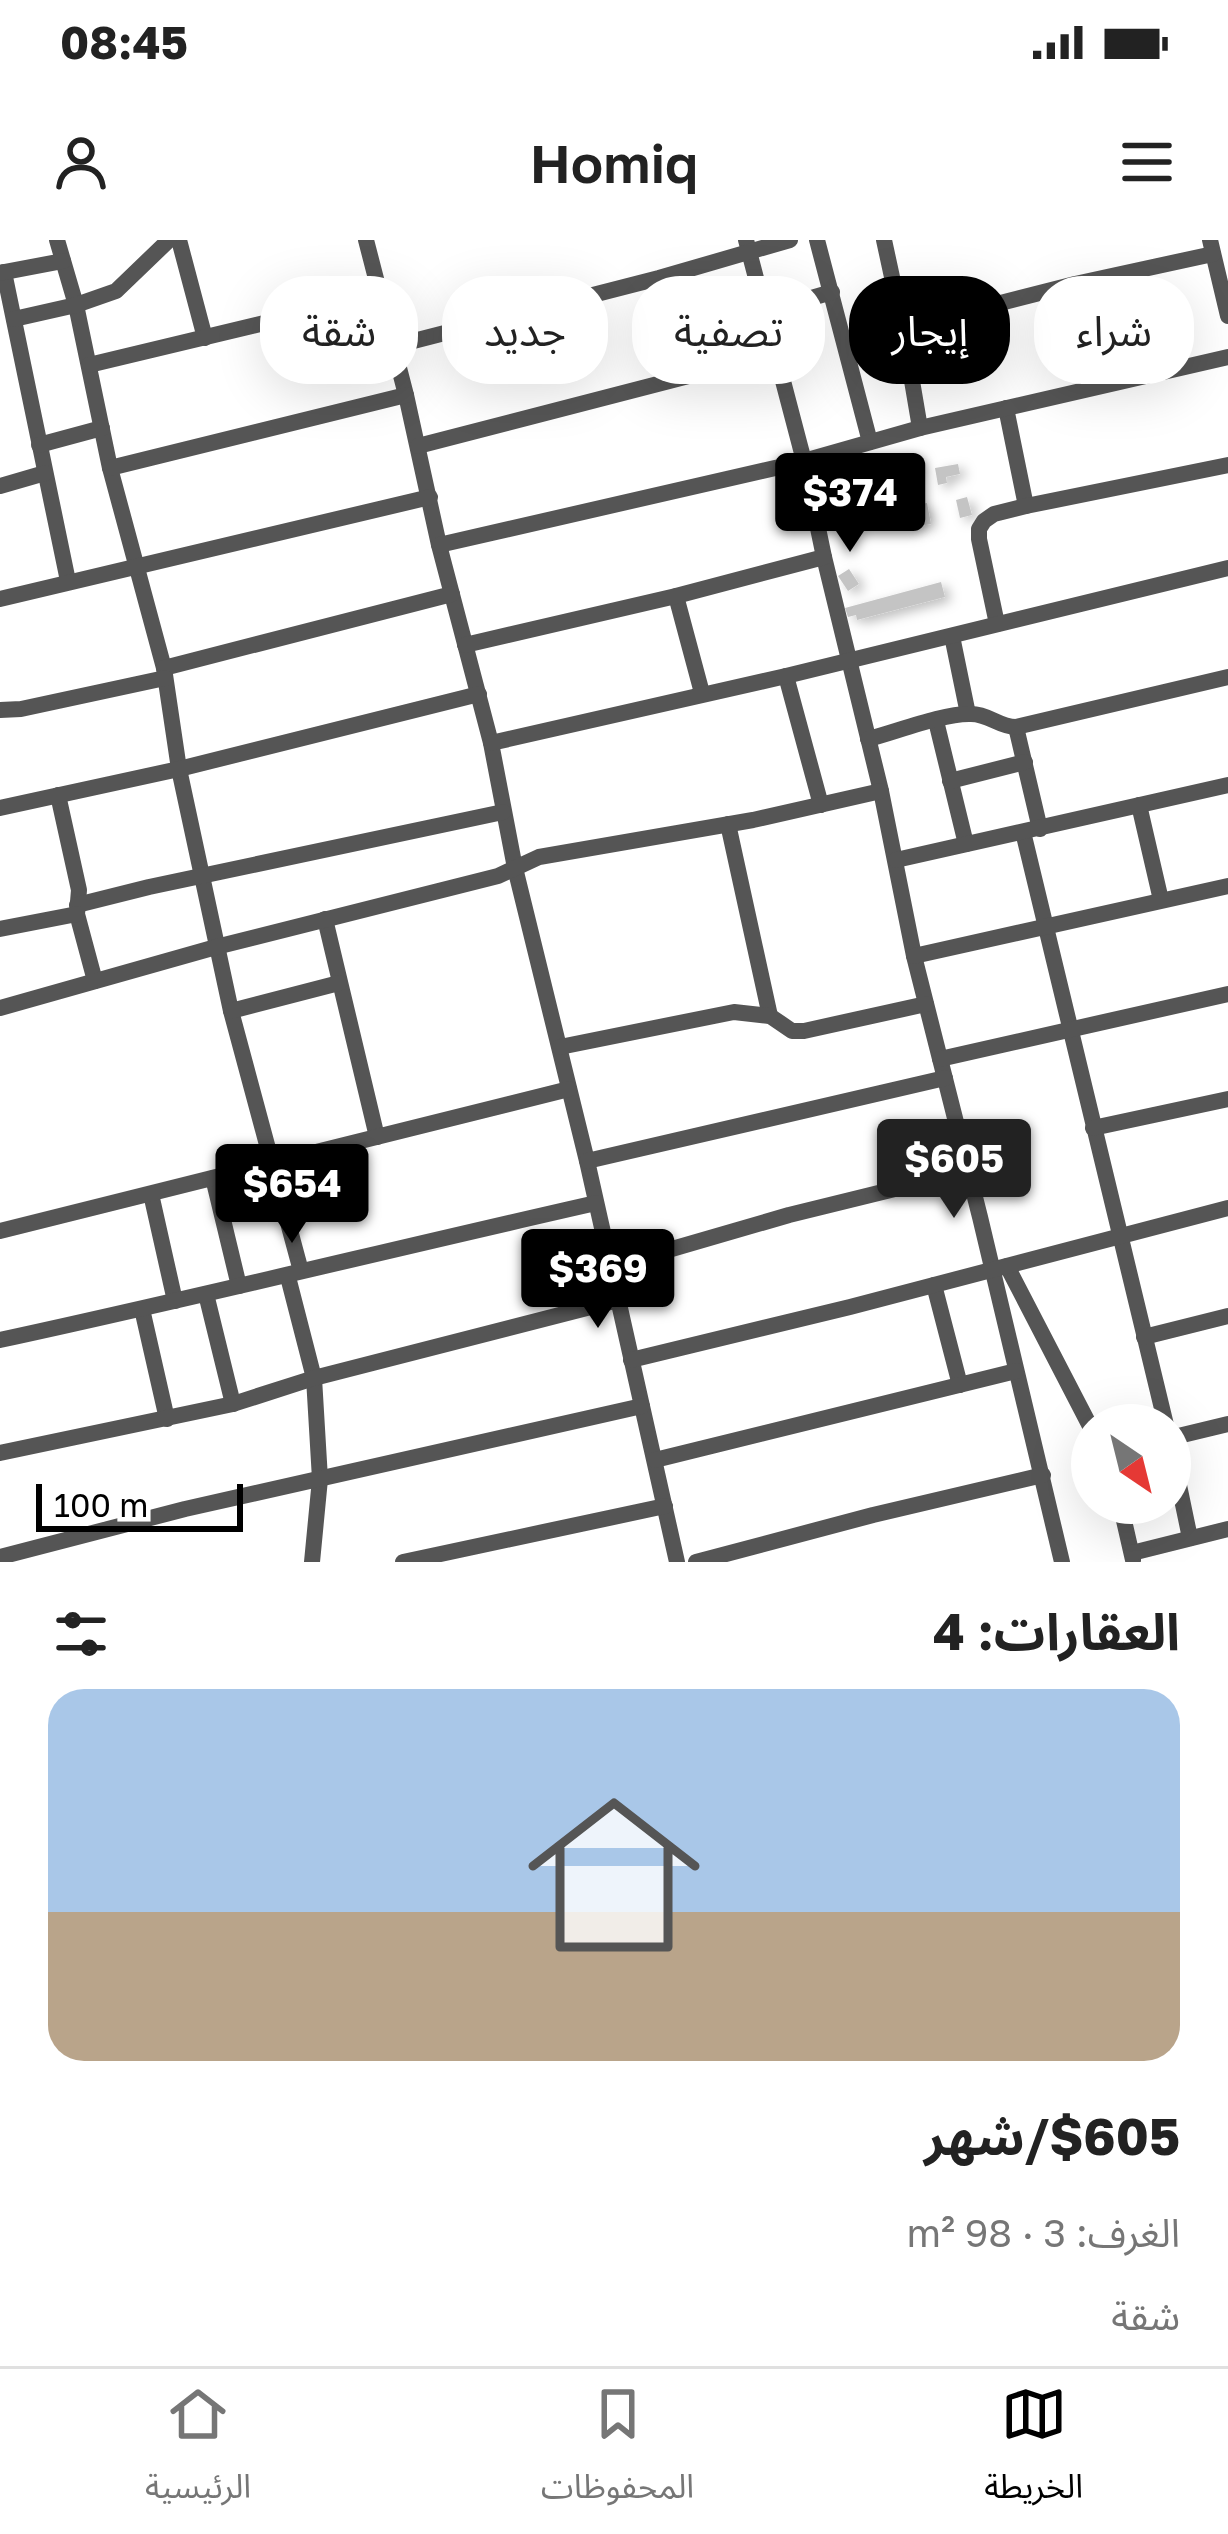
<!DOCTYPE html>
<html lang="ar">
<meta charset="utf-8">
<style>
:root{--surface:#fff;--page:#f6f6f6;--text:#222;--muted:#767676;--line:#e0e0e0;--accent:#000}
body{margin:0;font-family:"Golos Text","Noto Sans Arabic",sans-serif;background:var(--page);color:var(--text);direction:rtl;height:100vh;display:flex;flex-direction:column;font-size:45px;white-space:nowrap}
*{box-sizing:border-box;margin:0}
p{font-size:39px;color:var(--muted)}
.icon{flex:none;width:66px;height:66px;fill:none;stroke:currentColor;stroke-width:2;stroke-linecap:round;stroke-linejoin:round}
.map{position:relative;height:1322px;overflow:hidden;direction:ltr}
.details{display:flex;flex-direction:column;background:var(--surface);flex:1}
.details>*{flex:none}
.guide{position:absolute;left:36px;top:36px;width:1158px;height:108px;direction:rtl;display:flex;gap:24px}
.needle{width:78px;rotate:145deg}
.tools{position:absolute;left:1071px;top:1164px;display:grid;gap:24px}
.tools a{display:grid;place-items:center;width:120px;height:120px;border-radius:50%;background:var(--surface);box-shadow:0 12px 48px #0002;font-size:60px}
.scale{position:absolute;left:36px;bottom:30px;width:207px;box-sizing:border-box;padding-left:12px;border:6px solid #000;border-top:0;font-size:33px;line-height:42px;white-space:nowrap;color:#000;-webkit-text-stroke:9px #fff;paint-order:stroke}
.price{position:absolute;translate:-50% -102px;padding:0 27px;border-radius:12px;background:var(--accent);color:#fff;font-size:39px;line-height:78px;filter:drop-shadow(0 3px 6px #0008)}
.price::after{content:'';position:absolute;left:50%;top:72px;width:36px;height:27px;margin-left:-18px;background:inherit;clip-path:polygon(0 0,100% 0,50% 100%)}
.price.on{background:#222;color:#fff}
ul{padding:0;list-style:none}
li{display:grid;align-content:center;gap:24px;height:636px;padding:0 48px}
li+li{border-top:3px solid var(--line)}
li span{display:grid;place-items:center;height:372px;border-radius:36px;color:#555}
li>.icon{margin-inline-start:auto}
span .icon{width:216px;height:216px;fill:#fffc;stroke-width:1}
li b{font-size:51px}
h2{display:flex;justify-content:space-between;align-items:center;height:144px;padding:0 48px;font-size:51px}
.pill{padding:0 42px;border-radius:48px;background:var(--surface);box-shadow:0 12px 48px #0002;font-size:42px;line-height:108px}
.pill.on{background:var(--accent);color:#fff}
.status{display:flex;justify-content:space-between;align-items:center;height:84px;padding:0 60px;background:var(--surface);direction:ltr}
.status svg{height:33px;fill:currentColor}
header{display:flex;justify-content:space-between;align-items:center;height:156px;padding:0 48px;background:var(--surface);font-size:54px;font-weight:600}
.tabs{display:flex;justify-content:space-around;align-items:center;height:168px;border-top:3px solid var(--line);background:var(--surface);font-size:33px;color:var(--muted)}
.tabs a{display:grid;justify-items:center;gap:6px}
.tabs .on{color:var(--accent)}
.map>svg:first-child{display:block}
.building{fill:#c4c4c4;filter:url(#shadow)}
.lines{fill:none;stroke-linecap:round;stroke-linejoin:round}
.minor{stroke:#555;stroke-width:16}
</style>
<div class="status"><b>08:45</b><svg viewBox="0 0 49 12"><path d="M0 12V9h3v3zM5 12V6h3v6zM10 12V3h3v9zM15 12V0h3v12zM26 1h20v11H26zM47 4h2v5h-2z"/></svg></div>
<header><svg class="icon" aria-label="menu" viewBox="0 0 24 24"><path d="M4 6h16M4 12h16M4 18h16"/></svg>Homiq<svg class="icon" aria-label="person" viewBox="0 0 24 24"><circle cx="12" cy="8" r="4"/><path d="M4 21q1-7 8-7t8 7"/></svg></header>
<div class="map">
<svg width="1228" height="1322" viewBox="0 0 1228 1322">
<defs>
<filter id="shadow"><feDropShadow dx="6" dy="4" stdDeviation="6" flood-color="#0004"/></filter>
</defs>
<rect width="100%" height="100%" fill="#fff"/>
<g class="building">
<path d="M913 216 917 229 826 257 822 244Z"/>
<path d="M958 224 960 234 946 237 947 243 938 245 935 228Z"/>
<path d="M967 257 972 275 960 278 956 260Z"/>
<path d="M927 263 931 284 913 287 909 266Z"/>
<path d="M849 329 859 344 848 351 838 336Z"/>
<path d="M941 342 945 357 857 380 856 375 848 377 845 368Z"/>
</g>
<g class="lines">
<g class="minor">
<path d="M57 0 76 65 110 228 164 428 179 529 231 771 301 1031"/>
<path d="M179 0 205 98"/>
<path d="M366 0 406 155 439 305 491 503 515 628 587 921 677 1322"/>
<path d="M746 0 804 221 824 317 881 551 914 716 980 977 1062 1322"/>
<path d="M817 0 870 202"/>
<path d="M884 0 903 88 920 188"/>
<path d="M1210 0 1228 76"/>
<path d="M4 32 68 341"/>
<path d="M0 33 63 21"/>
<path d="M763 72 832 52"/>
<path d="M14 79 76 65 116 51 169 0"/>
<path d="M903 88 1075 44 1213 14"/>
<path d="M394 106 659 38 790 0"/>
<path d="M89 125 381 55"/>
<path d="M1006 168 1026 266"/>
<path d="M39 205 102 188"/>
<path d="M418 206 774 114"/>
<path d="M110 228 406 155"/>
<path d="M0 246 45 233"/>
<path d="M439 305 797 223 920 188 1228 117"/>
<path d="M676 356 702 453"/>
<path d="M0 359 430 257"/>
<path d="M997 384 979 299V289L984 281 994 274 1026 266 1228 225"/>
<path d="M952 396 968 474"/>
<path d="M465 405 676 356 824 317"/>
<path d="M164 428 452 354"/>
<path d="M786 436 821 565"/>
<path d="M0 470 21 469 165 438"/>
<path d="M936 481 966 604"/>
<path d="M1016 487 1040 589"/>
<path d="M868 499C896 492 943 473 971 474 989 474 999 487 1016 487L1228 437"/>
<path d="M491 503 786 436 1228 328"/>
<path d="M950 541 1025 522"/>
<path d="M58 555 79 650 77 674 95 741"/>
<path d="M1139 565 1161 660"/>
<path d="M0 568 179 529 479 454"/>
<path d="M728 584 770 776"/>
<path d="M1023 592 1166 1185"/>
<path d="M896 620 1228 545"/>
<path d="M77 665 149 647 503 572"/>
<path d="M325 679 377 897"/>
<path d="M0 689 77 674"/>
<path d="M914 716 1228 646"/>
<path d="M0 768 216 707 498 636 539 617 753 580 881 551"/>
<path d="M231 771 339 743"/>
<path d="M560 807 734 772 770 776 792 791H804L926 764"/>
<path d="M940 819 1228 754"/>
<path d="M1093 888 1228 859"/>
<path d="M587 921 945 838"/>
<path d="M213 938 239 1046"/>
<path d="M151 954 175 1061"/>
<path d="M0 991 569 849"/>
<path d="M1007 1026 1092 1190"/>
<path d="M610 1027 789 975 968 931"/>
<path d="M288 1037 314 1138 320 1239 312 1322"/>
<path d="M934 1045 960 1145"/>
<path d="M206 1054 233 1164"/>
<path d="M142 1069 167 1179"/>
<path d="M1144 1097 1228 1076"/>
<path d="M0 1100C199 1057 397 1008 596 963"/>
<path d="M631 1120 850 1067 1228 968"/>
<path d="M1170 1198 1228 1184"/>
<path d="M1170 1202 1190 1298"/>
<path d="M0 1213 233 1164 314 1138 618 1060"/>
<path d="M655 1220 1016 1131"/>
<path d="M1120 1263 1133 1320"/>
<path d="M1132 1313 1228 1289"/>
<path d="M0 1317 185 1269 642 1166"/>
<path d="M403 1322 665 1266"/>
<path d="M696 1322 873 1275 1043 1235"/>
</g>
</g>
</svg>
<div class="tools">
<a><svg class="needle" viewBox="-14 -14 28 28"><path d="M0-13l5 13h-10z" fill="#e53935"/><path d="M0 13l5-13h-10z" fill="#767676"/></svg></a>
</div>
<div class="scale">100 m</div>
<b class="price" style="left:850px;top:315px">$374</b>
<b class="price on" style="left:954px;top:981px">$605</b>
<b class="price" style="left:292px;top:1006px">$654</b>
<b class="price" style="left:598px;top:1091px">$369</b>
<div class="guide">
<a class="pill">شراء</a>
<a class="pill on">إيجار</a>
<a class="pill">تصفية</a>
<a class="pill">جديد</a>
<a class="pill">شقة</a>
</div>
</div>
<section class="details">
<h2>العقارات: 4<svg class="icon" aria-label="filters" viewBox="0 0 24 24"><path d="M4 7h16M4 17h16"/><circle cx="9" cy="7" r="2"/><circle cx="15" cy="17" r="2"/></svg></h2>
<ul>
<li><span style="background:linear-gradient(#a9c7e8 60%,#b9a48a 0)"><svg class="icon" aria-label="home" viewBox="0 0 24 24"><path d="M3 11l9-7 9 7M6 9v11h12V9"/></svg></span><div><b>$605/شهر</b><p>الغرف: 3 · 98 m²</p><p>شقة</p></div></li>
</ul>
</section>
<nav class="tabs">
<a class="on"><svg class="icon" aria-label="map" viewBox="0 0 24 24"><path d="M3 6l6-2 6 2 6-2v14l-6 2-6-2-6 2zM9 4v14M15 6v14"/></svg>الخريطة</a>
<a><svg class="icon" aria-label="saved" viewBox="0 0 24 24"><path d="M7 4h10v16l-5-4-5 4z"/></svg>المحفوظات</a>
<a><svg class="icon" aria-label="home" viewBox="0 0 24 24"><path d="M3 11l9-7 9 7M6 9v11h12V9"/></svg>الرئيسية</a>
</nav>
